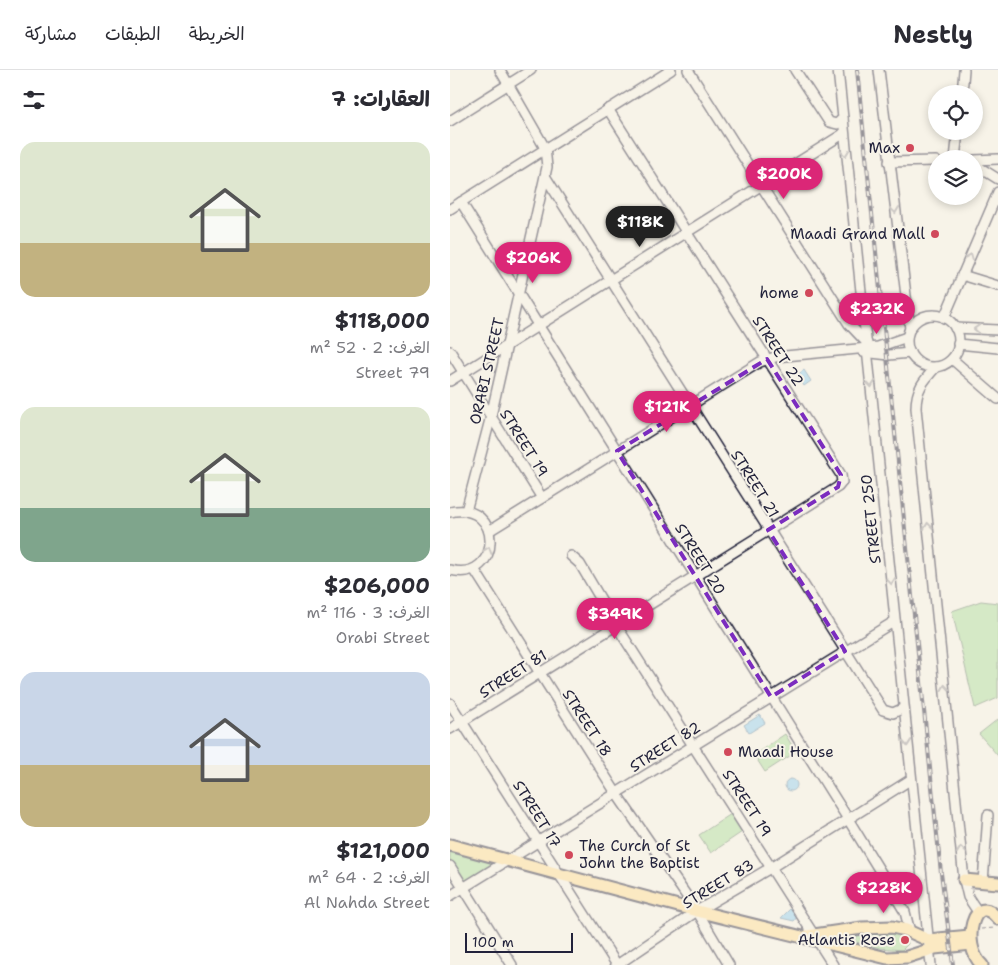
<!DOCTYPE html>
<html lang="ar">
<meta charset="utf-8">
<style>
:root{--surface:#fff;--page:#f7f7f7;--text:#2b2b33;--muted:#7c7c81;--line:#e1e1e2;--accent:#db2777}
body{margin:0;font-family:"Shantell Sans","Playpen Sans Arabic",sans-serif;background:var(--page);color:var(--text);direction:rtl;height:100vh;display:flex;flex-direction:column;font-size:19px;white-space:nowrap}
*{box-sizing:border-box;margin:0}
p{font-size:16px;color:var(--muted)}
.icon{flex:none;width:28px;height:28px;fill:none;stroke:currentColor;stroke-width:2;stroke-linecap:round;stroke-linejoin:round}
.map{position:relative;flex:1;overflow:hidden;direction:ltr}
.drawer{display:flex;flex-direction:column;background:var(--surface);width:450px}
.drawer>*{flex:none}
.fabs{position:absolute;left:478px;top:15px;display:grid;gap:10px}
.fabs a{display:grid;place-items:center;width:55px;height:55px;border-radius:50%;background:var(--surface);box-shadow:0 2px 8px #0003;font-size:25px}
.scale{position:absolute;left:15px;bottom:12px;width:108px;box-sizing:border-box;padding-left:5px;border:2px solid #22223b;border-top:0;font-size:14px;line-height:18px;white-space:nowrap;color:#22223b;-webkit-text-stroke:4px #f7f3e8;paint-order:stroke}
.price{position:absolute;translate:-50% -42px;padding:0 11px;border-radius:18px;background:var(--accent);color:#fff;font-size:16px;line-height:32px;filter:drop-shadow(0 1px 2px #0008)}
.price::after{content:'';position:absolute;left:50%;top:30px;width:15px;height:11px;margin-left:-8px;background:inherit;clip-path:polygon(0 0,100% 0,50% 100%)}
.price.active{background:#222;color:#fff}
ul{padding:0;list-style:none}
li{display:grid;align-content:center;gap:10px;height:265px;padding:0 20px}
li span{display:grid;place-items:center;height:155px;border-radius:15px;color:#555}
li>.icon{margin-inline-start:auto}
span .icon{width:90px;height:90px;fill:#fffc;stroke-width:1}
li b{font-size:21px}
h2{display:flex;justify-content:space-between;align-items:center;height:60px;padding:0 20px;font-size:21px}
header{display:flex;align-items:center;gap:30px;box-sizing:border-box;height:70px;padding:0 25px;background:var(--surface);border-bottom:1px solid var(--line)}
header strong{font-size:24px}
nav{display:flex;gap:28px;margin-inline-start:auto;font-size:18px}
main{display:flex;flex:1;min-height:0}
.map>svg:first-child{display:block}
.green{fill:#abdd9d;stroke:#66806c}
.water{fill:#90cff1;stroke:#648aa8}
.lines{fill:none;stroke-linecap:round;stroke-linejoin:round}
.minor-casing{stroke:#22223b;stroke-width:12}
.major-casing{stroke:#22223b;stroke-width:15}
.path{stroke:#22223b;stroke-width:1;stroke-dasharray:4 4;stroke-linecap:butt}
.minor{stroke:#f7f3e8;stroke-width:9}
.major{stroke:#fedd96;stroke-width:11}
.rail-casing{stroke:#22223b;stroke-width:4}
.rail{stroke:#f7f3e8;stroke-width:2;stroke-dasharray:5.5;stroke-linecap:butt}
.oneway{stroke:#97959a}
.marked{fill:none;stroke:#7b2cbf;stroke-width:4;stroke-dasharray:10 6;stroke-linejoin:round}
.poi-dot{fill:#d1495b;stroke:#f7f3e8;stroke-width:2}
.labels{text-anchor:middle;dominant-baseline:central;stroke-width:4;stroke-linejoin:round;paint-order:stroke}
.poi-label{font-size:15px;fill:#22223b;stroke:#f7f3e8;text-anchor:end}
.street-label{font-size:15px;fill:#22223b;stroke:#f7f3e8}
</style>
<header>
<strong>Nestly</strong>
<nav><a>الخريطة</a><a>الطبقات</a><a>مشاركة</a></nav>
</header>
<main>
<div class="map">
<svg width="548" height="895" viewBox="0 0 548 895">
<rect width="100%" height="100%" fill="#f7f3e8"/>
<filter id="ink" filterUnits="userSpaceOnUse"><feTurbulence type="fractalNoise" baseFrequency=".02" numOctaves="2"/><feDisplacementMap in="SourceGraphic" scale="10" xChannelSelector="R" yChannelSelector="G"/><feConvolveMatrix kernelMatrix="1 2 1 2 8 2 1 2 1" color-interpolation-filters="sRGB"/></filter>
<g filter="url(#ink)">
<g class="green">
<path d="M531 531 548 533V628L525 638 502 541Z"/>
<path d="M548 649V686L529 664Z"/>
<path d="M335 664 346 682 315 702 304 685Z"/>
<path d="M281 744 292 762 261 783 249 765Z"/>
<path d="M0 778 51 791 14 814 0 791Z"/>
<path d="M433 860 451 862 457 868 458 874 452 880 430 878 386 867Z"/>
</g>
<g class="water">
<path d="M354 300 361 311 354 316 347 305Z"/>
<path d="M310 645 315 653 299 663 294 655Z"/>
<circle cx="341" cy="715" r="6"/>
<path d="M340 839 347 847 344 851 331 848Z"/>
</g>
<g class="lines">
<g class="minor-casing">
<g id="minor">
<path d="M238 0 399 254 417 273"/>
<path d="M345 0 379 52 387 54 393 48"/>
<path d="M388 0 481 895"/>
<path d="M429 0 460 259"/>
<path d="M512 24 514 0"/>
<path d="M0 51 81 0"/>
<path d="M505 89 508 61"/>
<path d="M524 90 548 89"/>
<path d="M439 92 486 91"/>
<path d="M524 94 548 109"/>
<path d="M95 106 433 640 443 643 454 638"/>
<path d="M11 132 398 749 455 842 460 862"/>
<path d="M0 139 221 0"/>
<path d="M512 205 548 216"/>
<circle cx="483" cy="271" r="26"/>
<path d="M494 248 548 122"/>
<path d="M505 258 548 260"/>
<path d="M508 274 548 278"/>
<path d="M0 281 92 428"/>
<path d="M413 282 439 285 460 283"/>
<path d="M502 289 548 329"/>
<path d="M486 297C474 310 466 319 466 338L514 810 518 827 528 842"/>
<path d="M0 311 393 64"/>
<path d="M16 441 41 346 97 97 95 78 50 0"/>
<path d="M0 442C54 430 53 513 0 500"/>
<path d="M39 461 310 292 325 287 428 277 457 267"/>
<path d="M121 486 130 494 166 555 383 895"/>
<path d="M24 499 166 723 247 841 279 895"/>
<path d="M0 633 167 895"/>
<path d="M0 659 388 417 392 412 391 405 158 39"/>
<path d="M0 796 62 895"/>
<path d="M533 812 538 745"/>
<path d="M0 826 445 551"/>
<path d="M167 895 247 841 322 797 460 710"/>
</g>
</g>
<g class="major-casing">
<g id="major">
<path d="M0 775 247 841 437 888 457 887 485 878 521 874"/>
<path d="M514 810 548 813"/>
<path d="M357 866 412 858 442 857 456 860 478 870 520 866"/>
<path d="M532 895C510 875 524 818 548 849"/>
</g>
</g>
<path class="path" d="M531 859 545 858"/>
<use href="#minor" class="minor"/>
<use href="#major" class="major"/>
<g class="rail-casing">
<path id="rail" d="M407 0 491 803 503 895"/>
</g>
<use href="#rail" class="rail"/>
</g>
<defs><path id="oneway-chevron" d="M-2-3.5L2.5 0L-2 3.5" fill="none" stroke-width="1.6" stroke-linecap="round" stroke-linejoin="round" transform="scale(1.25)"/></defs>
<g class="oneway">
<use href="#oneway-chevron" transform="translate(395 83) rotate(84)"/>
<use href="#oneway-chevron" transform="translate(445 140) rotate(83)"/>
<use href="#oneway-chevron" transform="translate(520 187) rotate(-67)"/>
<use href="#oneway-chevron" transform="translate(527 259) rotate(-178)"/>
<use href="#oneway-chevron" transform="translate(421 314) rotate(84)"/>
<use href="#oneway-chevron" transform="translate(478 456) rotate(-96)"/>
<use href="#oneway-chevron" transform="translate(38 480) rotate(-71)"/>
<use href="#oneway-chevron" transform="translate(441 511) rotate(84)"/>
<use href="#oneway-chevron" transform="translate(495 618) rotate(-96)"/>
<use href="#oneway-chevron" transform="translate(457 673) rotate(85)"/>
<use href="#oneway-chevron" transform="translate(511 780) rotate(-96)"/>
</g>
</g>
<path d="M0 0H548V895H0ZM317 289 391 405 388 417 318 460 395 581 321 627 167 381Z" fill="#f7f3e8" fill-opacity=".55" fill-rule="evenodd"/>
<path class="marked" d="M317 289 391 405 388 417 318 460 395 581 321 627 167 381Z"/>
<g class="poi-dot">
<circle cx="460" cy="78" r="5"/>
<circle cx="485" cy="164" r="5"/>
<circle cx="359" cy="223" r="5"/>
<circle cx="278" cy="682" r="5"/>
<circle cx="119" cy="785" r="5"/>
<circle cx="455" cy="870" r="5"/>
</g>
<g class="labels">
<g class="poi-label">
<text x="450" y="78">Max</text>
<text x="475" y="164">Maadi Grand Mall</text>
<text x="349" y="223">home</text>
<text x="288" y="682" text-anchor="start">Maadi House</text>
<text x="129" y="776" text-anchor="start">The Curch of St<tspan x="129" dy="17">John the Baptist</tspan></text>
<text x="445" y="870">Atlantis Rose</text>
</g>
<g class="street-label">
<text transform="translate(328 281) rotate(57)">STREET 22</text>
<text transform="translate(37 301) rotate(-77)">ORABI STREET</text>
<text transform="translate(74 373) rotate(58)">STREET 19</text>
<text transform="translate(305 414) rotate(58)">STREET 21</text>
<text transform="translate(421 449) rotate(-96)">STREET 250</text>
<text transform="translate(250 489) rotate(58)">STREET 20</text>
<text transform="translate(63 604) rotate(-32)">STREET 81</text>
<text transform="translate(137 653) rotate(57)">STREET 18</text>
<text transform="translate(215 677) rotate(-32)">STREET 82</text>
<text transform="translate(297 733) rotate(57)">STREET 19</text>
<text transform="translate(87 744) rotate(58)">STREET 17</text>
<text transform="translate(268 814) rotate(-31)">STREET 83</text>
</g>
</g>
</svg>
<div class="fabs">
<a><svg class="icon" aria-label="locate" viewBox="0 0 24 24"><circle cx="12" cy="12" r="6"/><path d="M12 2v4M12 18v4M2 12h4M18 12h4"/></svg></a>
<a><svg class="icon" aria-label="layers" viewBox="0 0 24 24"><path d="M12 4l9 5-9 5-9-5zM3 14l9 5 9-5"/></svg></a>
</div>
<div class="scale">100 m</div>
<b class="price" style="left:334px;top:130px">$200K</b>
<b class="price active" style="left:190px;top:178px">$118K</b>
<b class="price" style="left:83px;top:214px">$206K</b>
<b class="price" style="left:427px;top:265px">$232K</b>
<b class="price" style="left:217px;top:363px">$121K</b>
<b class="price" style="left:165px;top:570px">$349K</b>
<b class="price" style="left:434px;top:844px">$228K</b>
</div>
<section class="drawer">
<h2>العقارات: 7<svg class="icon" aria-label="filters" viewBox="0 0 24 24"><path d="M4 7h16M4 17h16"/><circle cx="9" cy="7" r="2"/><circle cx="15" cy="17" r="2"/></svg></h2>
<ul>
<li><span style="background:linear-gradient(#dfe7d0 65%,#c2b280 0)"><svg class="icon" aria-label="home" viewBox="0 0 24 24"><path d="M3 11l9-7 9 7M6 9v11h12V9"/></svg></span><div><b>$118,000</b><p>الغرف: 2 · 52 m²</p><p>Street 79</p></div></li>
<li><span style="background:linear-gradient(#dfe7d0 65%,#7fa58c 0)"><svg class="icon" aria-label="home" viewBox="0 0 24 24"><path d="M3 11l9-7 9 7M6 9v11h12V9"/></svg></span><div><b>$206,000</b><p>الغرف: 3 · 116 m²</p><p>Orabi Street</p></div></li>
<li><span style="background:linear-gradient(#c9d6e8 60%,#c2b280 0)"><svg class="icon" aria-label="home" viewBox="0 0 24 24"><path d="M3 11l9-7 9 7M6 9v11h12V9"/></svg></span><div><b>$121,000</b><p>الغرف: 2 · 64 m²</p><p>Al Nahda Street</p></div></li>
</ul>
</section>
</main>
